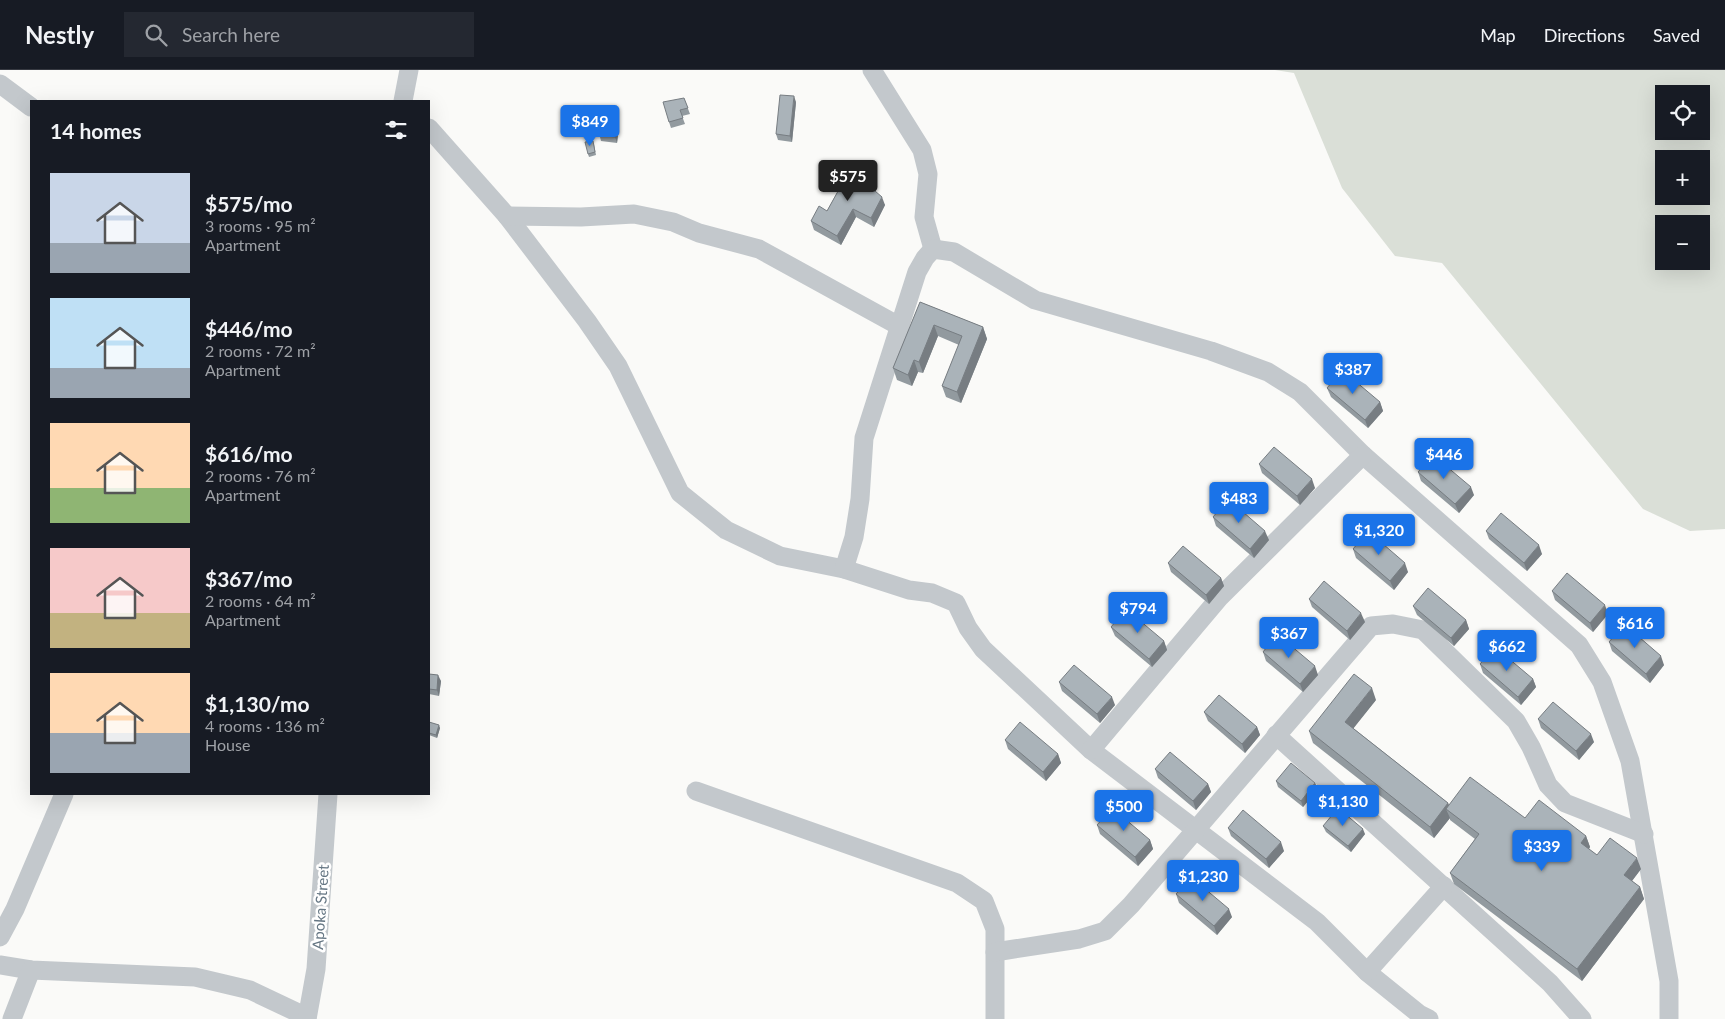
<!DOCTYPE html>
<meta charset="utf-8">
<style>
:root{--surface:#171b24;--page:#242831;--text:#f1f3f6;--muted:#9ea1a6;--line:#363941;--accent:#1a73e8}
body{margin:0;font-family:Lato,sans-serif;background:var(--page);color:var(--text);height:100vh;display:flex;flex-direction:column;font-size:19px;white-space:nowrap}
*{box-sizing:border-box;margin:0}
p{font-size:16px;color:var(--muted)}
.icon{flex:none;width:28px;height:28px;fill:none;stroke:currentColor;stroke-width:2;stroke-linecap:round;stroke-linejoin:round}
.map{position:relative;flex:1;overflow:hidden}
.panel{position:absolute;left:30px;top:30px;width:400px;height:695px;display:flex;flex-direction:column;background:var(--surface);border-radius:0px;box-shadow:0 5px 20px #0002}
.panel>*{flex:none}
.controls{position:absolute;left:1655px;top:15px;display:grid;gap:10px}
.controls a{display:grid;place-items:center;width:55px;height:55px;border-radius:0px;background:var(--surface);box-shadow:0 5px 20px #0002;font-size:25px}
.price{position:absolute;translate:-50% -42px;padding:0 11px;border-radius:5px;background:var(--accent);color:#fff;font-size:16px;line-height:32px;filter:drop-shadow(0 1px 2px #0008)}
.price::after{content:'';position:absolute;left:50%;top:30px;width:15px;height:11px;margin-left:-8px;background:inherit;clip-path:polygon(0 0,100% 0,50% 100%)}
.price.current{background:#222;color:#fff}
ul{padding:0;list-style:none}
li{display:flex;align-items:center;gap:15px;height:125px;padding:0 20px}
li span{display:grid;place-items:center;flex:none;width:140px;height:100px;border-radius:0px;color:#555}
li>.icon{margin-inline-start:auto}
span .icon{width:60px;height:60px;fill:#fffc;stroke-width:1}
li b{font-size:21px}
h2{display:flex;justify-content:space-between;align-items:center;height:60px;padding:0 20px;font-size:21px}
header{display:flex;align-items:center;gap:30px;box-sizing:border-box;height:70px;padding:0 25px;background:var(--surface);border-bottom:1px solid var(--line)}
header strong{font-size:24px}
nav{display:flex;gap:28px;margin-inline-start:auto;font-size:18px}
.search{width:350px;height:45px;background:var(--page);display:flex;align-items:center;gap:12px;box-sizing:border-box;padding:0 18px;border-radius:0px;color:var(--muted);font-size:19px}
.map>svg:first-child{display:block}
.green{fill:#dadfd7;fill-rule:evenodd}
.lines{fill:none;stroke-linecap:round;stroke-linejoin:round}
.minor{stroke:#c3c8cc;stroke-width:19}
.wall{fill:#929a9f}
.shaded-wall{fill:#777d82}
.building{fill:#aab3b9;stroke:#777d82}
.labels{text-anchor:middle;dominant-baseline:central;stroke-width:5;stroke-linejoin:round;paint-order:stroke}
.street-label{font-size:15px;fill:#657683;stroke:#fff}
</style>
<header>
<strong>Nestly</strong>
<div class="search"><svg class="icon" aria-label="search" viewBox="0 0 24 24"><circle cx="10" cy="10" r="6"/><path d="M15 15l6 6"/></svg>Search here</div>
<nav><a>Map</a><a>Directions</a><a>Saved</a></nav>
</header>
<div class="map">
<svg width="1725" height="949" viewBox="0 0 1725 949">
<rect width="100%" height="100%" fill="#fafaf8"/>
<path class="green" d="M1275 0H1725V459L1690 461 1643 439 1442 193 1395 186 1342 118 1294 3ZM1664 24H1701V61H1664ZM1664 89H1701V126H1664ZM1664 154H1701V191H1664Z"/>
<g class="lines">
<g class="minor">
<path d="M872 0 922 80 928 104 924 147 933 179"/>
<path d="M0 14 31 37"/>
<path d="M403 31 409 0"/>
<path d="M429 58 507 146 587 251 618 296 680 423 726 460 780 486 844 499 909 520 932 523 956 533 968 558 983 579 1091 680 1317 852 1367 902 1419 944 1429 949"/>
<path d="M507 146 581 147 634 144 673 152 699 163 759 179 899 256"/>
<path d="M933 179 954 182 1035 230 1211 281 1268 302 1300 322 1363 385 1579 575 1602 612 1630 691 1669 911V949"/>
<path d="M844 499 854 467 860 429 864 368 917 202 925 188 933 179"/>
<path d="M1276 665 1550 913 1582 949"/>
<path d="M1091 680 1220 527 1363 385"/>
<path d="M696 721 957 813 984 831 995 859V949"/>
<path d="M0 867 15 839 64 724"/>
<path d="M995 882 1079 869 1105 861 1131 835 1371 556 1393 554 1423 560 1516 651 1531 677 1548 715 1565 733 1644 764"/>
<path d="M0 895 31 900 195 907 250 920 307 947"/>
<path d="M1367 902 1444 816"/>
<path d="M12 949 31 900"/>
<path d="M307 949 316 899 328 724"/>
</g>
</g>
<g class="wall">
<path d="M684 28 690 44 682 46 685 54 671 58 669 52Z"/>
<path d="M796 32 792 72 778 70 776 64Z"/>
<path d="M606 43 605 50 617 51 619 57 617 73 601 71 600 67 580 65 578 59Z"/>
<path d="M594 74 596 85 589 87 588 84Z"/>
<path d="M834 109 869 112 872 118 885 135 874 157 856 147 841 175 814 160 811 151 827 141 839 119 837 118Z"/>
<path d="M920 232 983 257 987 269 961 333 946 327 942 316 959 275 938 266 923 303 918 302 912 316 897 310 893 298Z"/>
<path d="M1327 318 1380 332 1383 341 1368 358 1331 327Z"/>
<path d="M1259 394 1315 418 1300 435 1262 403Z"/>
<path d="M1418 402 1474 425 1459 443 1421 411Z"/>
<path d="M1213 447 1269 470 1254 488 1216 456Z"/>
<path d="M1486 461 1542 484 1527 501 1489 469Z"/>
<path d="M1353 479 1408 502 1394 520 1356 488Z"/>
<path d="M1168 493 1221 508 1224 516 1209 534 1171 502Z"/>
<path d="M1552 521 1608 544 1593 562 1555 530Z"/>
<path d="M1309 529 1365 552 1350 570 1312 537Z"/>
<path d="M1413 536 1466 550 1469 559 1454 576 1417 545Z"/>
<path d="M1111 557 1164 571 1167 580 1152 597 1115 566Z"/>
<path d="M1609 572 1664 595 1650 613 1612 581Z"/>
<path d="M1263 582 1318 605 1303 622 1266 591Z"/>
<path d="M1480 594 1533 609 1536 617 1521 635 1483 603Z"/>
<path d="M429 595 430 597 429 604 441 611 439 626 429 624Z"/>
<path d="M1059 612 1115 635 1100 653 1062 621Z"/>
<path d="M1376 630 1353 658 1448 733 1449 735 1525 748 1586 766 1590 777 1589 779 1597 785 1641 799 1632 811 1640 817 1644 829 1582 911 1454 814 1450 803 1475 769 1450 750V748L1434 768 1313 673 1309 661Z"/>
<path d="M1204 642 1257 657 1260 665 1245 683 1208 651Z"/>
<path d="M1538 649 1594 672 1579 690 1541 658Z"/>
<path d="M429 652 440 658 437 668 429 665Z"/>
<path d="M1005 670 1058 684 1061 693 1046 711 1008 679Z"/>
<path d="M1155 699 1208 714 1211 722 1196 740 1158 708Z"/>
<path d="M1276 711 1315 713 1318 719 1303 737 1278 717Z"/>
<path d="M1097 755 1150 770 1153 779 1138 796 1100 764Z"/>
<path d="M1323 756 1365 764 1351 782 1326 762Z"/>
<path d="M1228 758 1284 781 1269 798 1231 766Z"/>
<path d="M1176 824 1232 847 1217 865 1179 833Z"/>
</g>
<g class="shaded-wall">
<path d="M794 26 796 32 792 72 790 66Z"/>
<path d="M604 38 606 43 605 56 603 50Z"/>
<path d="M617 51 619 57 617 73 615 67Z"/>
<path d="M882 127 885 135 874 157 871 148Z"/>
<path d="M853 139 856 147 841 175 837 166Z"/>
<path d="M934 255 938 266 923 303 919 292Z"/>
<path d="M983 257 987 269 961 333 957 322Z"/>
<path d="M914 290 918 302 912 316 908 305Z"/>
<path d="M1380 332 1383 341 1368 358 1365 350Z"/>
<path d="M1312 409 1315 418 1300 435 1297 426Z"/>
<path d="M1471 417 1474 425 1459 443 1455 434Z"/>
<path d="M1265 461 1269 470 1254 488 1250 479Z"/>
<path d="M1539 475 1542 484 1527 501 1524 493Z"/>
<path d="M1405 493 1408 502 1394 520 1390 511Z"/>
<path d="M1221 508 1224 516 1209 534 1206 525Z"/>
<path d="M1605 535 1608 544 1593 562 1590 553Z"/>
<path d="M1361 543 1365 552 1350 570 1347 561Z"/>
<path d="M1466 550 1469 559 1454 576 1451 568Z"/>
<path d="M1164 571 1167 580 1152 597 1149 589Z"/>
<path d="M1661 586 1664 595 1650 613 1646 604Z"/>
<path d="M1315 596 1318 605 1303 622 1300 614Z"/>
<path d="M438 605 441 611 439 626 437 620Z"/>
<path d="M1533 609 1536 617 1521 635 1518 627Z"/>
<path d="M1372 618 1376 630 1349 664 1345 652Z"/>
<path d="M1112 627 1115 635 1100 653 1097 644Z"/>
<path d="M439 655 440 658 437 668 436 665Z"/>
<path d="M1257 657 1260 665 1245 683 1242 674Z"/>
<path d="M1591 664 1594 672 1579 690 1576 681Z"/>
<path d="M1058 684 1061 693 1046 711 1043 702Z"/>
<path d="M1315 713 1318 719 1303 737 1301 731Z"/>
<path d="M1208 714 1211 722 1196 740 1193 731Z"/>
<path d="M1448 733 1452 743 1446 739 1450 748 1434 768 1430 757Z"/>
<path d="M1363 759 1365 764 1351 782 1348 776Z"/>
<path d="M1586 766 1590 777 1585 784 1581 773Z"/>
<path d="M1150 770 1153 779 1138 796 1135 787Z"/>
<path d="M1281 772 1284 781 1269 798 1266 789Z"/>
<path d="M1637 788 1641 799 1628 816 1624 805Z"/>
<path d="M1640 817 1644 829 1582 911 1577 899Z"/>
<path d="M1229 839 1232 847 1217 865 1214 856Z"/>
</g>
<g class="building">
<path d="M780 25 794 26 790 66 776 64Z"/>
<path d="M684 28 688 38 680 40 683 48 669 52 663 32Z"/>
<path d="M589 36 604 38 603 50 617 51 615 67 599 65 600 61 578 59 579 46 588 47Z"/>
<path d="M593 71 595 82 588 84 585 72Z"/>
<path d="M842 95 869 112 868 115 882 127 871 148 853 139 837 166 811 151 819 136 827 141 842 114 834 109Z"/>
<path d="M920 232 983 257 957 322 942 316 962 266 934 255 919 292 914 290 908 305 893 298Z"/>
<path d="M1342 300 1380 332 1365 350 1327 318Z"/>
<path d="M1274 377 1312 409 1297 426 1259 394Z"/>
<path d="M1433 385 1471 417 1455 434 1418 402Z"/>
<path d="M1228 429 1265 461 1250 479 1213 447Z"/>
<path d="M1501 443 1539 475 1524 493 1486 461Z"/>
<path d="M1368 461 1405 493 1390 511 1353 479Z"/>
<path d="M1183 476 1221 508 1206 525 1168 493Z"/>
<path d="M1567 503 1605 535 1590 553 1552 521Z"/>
<path d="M1324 511 1361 543 1347 561 1309 529Z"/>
<path d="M1428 518 1466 550 1451 568 1413 536Z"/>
<path d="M1126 539 1164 571 1149 589 1111 557Z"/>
<path d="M1624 554 1661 586 1646 604 1609 572Z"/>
<path d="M1277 564 1315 596 1300 614 1263 582Z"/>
<path d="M1495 577 1533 609 1518 627 1480 594Z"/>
<path d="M1074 595 1112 627 1097 644 1059 612Z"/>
<path d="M429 604 438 605 437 620 429 619Z"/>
<path d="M1354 604 1372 618 1345 652 1448 733 1430 757 1309 661Z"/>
<path d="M1219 625 1257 657 1242 674 1204 642Z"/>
<path d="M1553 632 1591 664 1576 681 1538 649Z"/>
<path d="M429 652 439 655 436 665 429 663Z"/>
<path d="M1020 652 1058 684 1043 702 1005 670Z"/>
<path d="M1170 682 1208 714 1193 731 1155 699Z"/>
<path d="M1291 693 1315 713 1301 731 1276 711Z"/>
<path d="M1470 707 1525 748 1539 730 1586 766 1581 773 1597 785 1610 768 1637 788 1624 805 1640 817 1577 899 1450 803 1479 764 1446 739Z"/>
<path d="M1112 738 1150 770 1135 787 1097 755Z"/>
<path d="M1338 738 1363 759 1348 776 1323 756Z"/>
<path d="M1243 740 1281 772 1266 789 1228 758Z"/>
<path d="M1191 807 1229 839 1214 856 1176 824Z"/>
</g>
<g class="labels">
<g class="street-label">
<text transform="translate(320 837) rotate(-86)">Apoka Street</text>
</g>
</g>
</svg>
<div class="controls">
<a><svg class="icon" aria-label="locate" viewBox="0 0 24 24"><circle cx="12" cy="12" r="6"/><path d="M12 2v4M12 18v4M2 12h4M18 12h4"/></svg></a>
<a>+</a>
<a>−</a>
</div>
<b class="price" style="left:590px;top:77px">$849</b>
<b class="price current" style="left:848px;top:132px">$575</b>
<b class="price" style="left:1353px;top:325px">$387</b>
<b class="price" style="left:1444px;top:410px">$446</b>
<b class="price" style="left:1239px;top:454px">$483</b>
<b class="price" style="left:1379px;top:486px">$1,320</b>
<b class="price" style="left:1138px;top:564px">$794</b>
<b class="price" style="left:1635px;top:579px">$616</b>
<b class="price" style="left:1289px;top:589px">$367</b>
<b class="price" style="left:1507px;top:602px">$662</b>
<b class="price" style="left:1343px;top:757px">$1,130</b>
<b class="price" style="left:1124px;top:762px">$500</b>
<b class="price" style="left:1542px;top:802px">$339</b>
<b class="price" style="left:1203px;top:832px">$1,230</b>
<section class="panel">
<h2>14 homes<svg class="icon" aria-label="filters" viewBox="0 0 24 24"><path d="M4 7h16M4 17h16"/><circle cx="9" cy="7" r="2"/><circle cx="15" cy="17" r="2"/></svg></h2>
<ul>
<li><span style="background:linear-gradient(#c9d6e8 70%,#9aa5b1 0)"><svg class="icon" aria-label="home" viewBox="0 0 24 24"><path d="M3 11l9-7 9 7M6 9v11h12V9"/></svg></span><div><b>$575/mo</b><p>3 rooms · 95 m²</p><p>Apartment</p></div></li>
<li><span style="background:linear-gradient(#bfe0f5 70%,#9aa5b1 0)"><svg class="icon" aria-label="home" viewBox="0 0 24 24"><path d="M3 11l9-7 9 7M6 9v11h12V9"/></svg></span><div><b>$446/mo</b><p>2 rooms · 72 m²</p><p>Apartment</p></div></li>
<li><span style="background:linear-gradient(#ffd9b3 65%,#8fb573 0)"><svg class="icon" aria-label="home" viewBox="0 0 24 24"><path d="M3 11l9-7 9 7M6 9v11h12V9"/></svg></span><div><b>$616/mo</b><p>2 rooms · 76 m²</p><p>Apartment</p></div></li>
<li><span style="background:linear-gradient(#f6c9c9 65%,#c2b280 0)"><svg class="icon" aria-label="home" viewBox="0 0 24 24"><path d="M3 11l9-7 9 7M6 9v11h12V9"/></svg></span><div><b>$367/mo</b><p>2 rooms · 64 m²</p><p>Apartment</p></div></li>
<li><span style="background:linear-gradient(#ffd9b3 60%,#9aa5b1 0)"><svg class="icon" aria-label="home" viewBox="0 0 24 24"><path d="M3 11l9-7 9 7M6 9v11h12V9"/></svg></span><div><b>$1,130/mo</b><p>4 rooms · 136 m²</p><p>House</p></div></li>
</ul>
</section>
</div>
